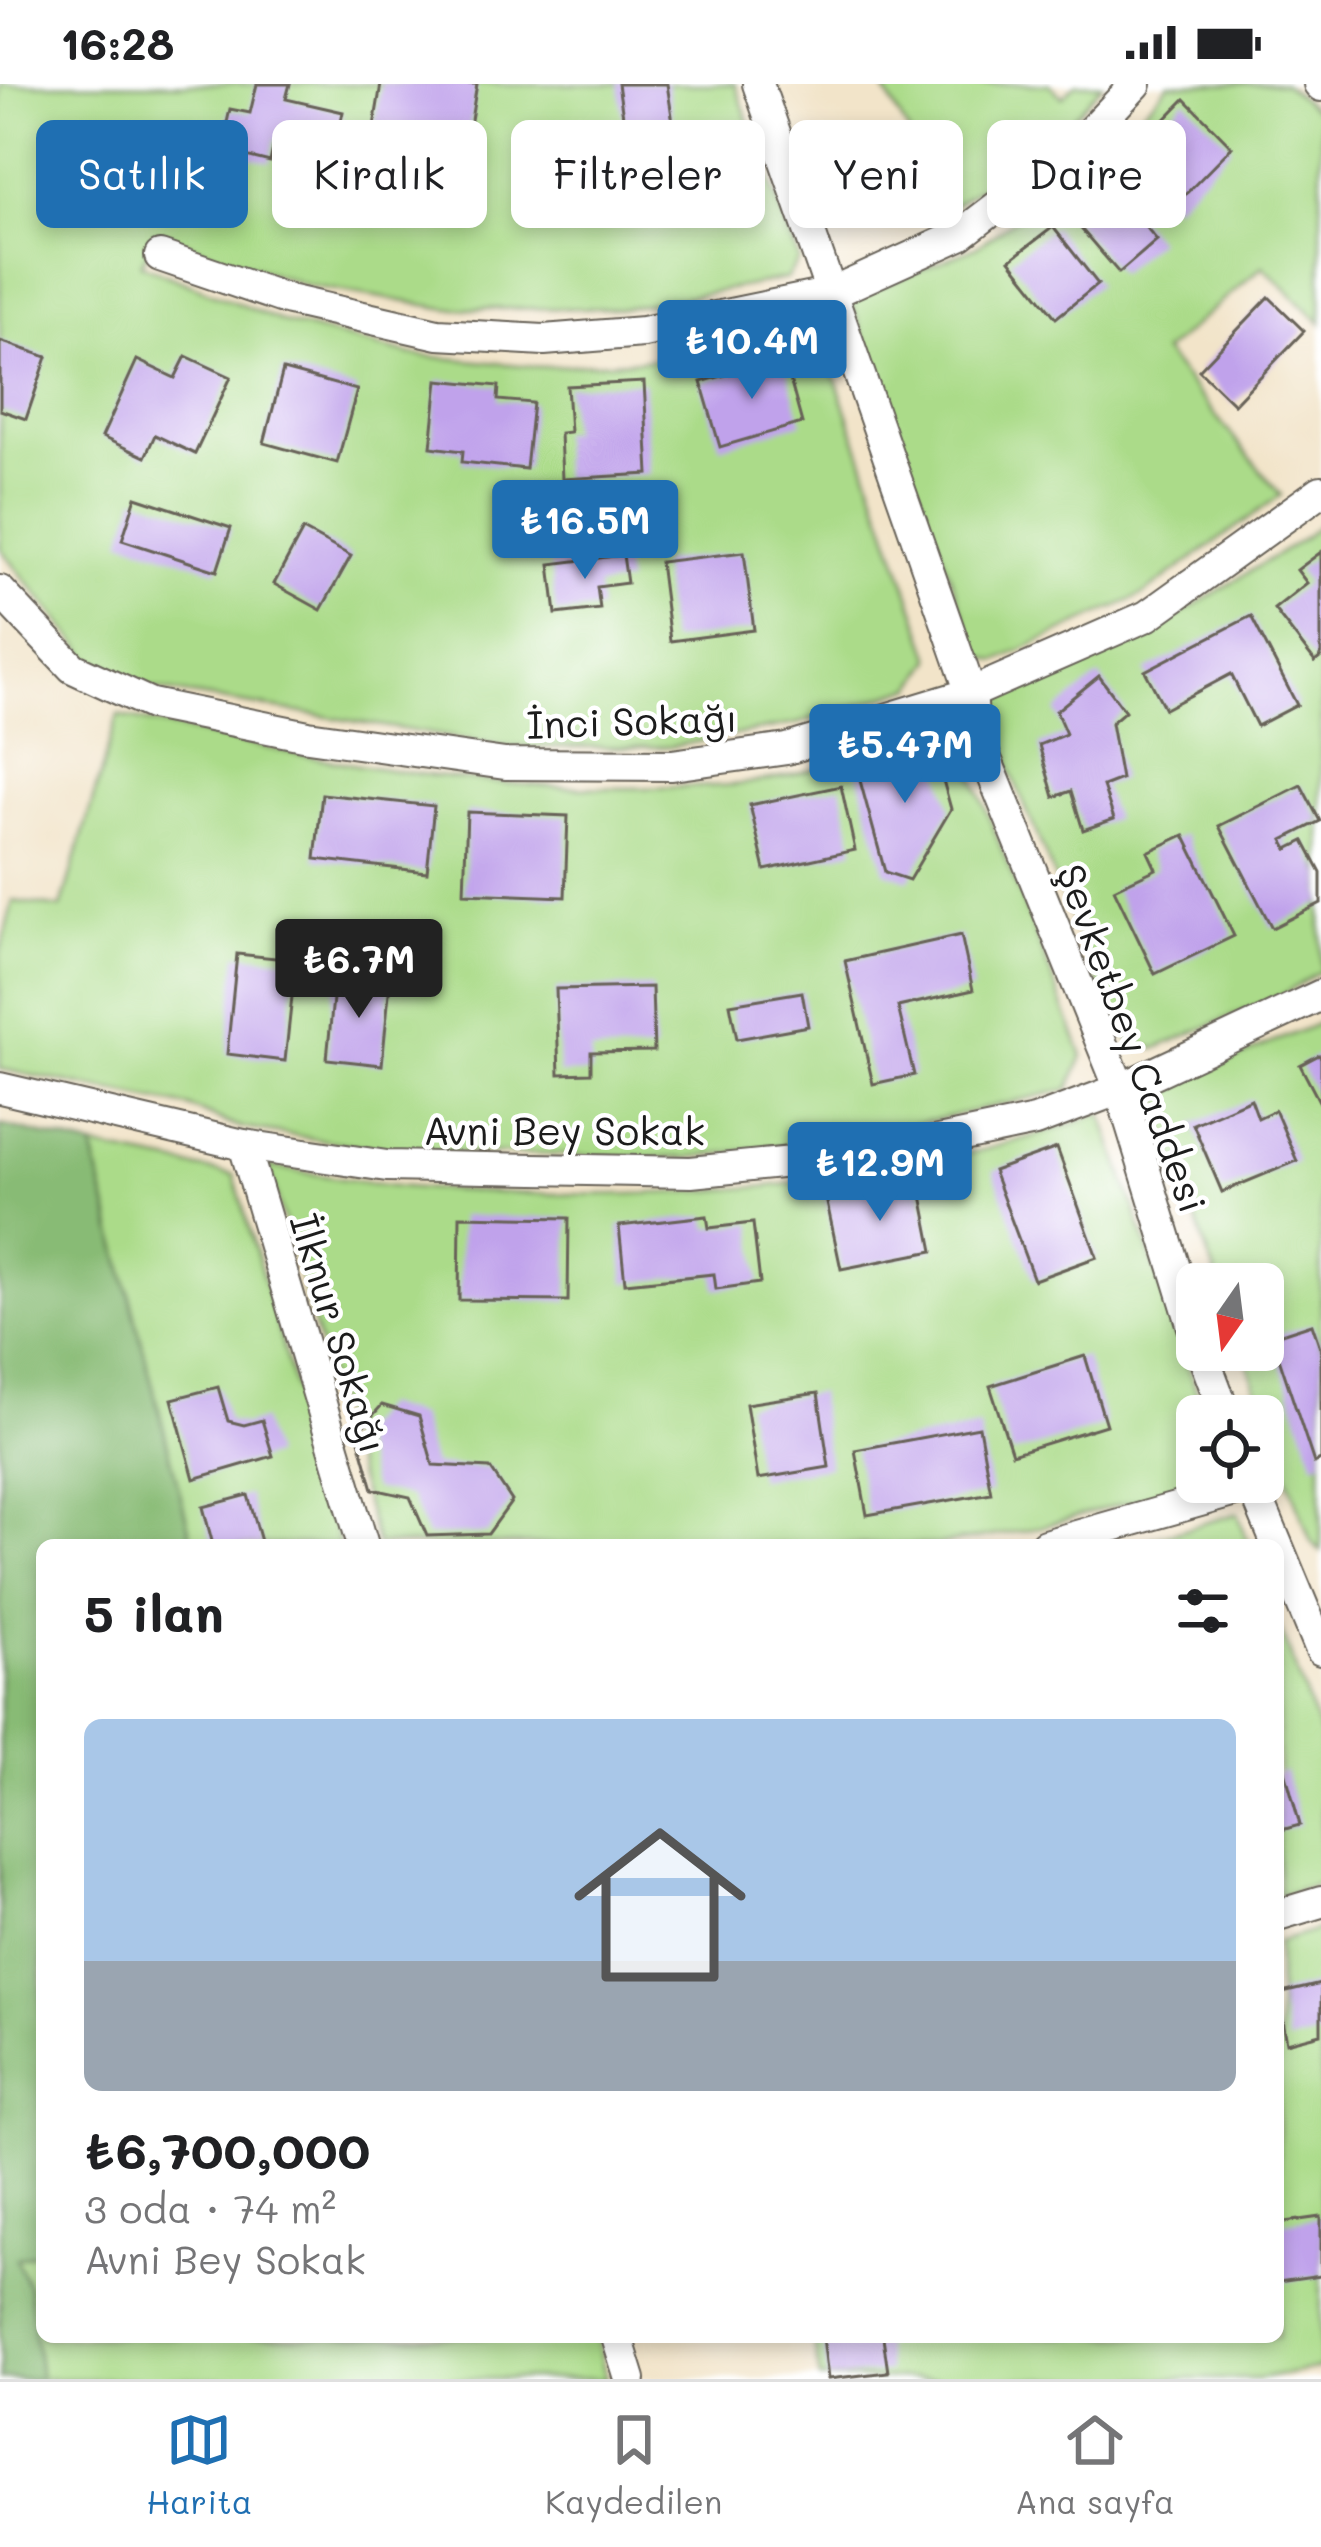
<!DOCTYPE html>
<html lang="tr">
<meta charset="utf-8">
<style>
:root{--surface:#fff;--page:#f2f2f2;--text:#202124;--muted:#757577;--line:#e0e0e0;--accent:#1f6fb2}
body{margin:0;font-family:Mali,sans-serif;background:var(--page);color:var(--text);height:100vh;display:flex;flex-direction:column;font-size:45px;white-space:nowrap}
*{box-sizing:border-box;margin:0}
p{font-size:39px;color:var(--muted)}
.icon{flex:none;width:66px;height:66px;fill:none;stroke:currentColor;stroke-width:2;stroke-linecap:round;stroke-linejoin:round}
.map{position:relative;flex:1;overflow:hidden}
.sheet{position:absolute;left:36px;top:1455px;width:1248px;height:804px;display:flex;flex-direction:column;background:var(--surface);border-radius:18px;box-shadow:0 6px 18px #0003}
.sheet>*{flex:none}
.hud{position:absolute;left:36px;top:36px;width:1251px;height:108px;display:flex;gap:24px}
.needle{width:78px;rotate:194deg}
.tools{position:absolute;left:1176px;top:1179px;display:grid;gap:24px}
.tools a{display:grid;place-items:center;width:108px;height:108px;border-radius:18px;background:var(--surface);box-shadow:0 6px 18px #0003;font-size:60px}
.price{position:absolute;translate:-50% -102px;padding:0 27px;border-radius:12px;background:var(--accent);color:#fff;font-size:39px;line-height:78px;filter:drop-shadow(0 3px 6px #0008)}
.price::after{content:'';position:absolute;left:50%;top:72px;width:36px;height:27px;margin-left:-18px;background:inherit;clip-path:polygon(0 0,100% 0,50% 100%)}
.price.current{background:#222;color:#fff}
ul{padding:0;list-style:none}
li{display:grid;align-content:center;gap:24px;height:636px;padding:0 48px}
li span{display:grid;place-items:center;height:372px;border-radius:18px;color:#555}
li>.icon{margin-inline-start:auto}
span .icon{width:216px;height:216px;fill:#fffc;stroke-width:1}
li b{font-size:51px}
h2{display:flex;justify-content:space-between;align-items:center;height:144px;padding:0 48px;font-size:51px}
.tag{padding:0 42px;border-radius:18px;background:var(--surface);box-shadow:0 6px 18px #0003;font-size:42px;line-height:108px}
.tag.current{background:var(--accent);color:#fff}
.status{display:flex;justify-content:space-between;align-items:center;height:84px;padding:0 60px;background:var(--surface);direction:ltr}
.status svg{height:33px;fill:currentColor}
.menu{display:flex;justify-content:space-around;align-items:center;height:168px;border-top:3px solid var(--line);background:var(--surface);font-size:33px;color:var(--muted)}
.menu a{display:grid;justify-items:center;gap:6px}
.menu .current{color:var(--accent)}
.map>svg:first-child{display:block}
.green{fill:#abdb89;stroke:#647c52;stroke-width:3}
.forest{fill:#88bb75;stroke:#526c48;stroke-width:3}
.building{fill:#c0a2eb}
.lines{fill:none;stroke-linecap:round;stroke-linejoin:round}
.street-casing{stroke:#676259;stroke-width:34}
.street{stroke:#fff;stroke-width:30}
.labels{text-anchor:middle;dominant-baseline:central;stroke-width:9;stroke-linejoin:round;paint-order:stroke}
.street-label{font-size:39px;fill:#1c1c1c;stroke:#fff}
</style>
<div class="status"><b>16:28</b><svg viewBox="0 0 49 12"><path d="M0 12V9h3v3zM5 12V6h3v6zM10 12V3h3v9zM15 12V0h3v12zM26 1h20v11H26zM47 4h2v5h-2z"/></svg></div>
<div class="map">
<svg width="1321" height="2295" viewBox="0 0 1321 2295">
<rect width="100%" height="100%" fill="#fff"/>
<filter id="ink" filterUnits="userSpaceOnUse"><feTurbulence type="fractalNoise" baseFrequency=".00833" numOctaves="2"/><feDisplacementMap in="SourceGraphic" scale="24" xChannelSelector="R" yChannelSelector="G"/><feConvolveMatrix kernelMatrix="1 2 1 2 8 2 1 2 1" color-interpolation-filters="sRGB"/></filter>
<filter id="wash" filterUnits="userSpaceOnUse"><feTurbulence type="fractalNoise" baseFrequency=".004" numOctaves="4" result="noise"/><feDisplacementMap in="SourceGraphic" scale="48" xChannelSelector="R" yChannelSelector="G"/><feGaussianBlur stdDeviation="2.7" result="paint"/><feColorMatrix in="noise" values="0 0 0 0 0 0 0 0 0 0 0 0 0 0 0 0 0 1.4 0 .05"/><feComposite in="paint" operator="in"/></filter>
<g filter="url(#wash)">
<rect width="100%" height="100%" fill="#f2e4c9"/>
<g class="green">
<path d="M0 0H735L799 176 786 195 625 224 448 225 306 201 158 150 141 180 283 238 412 271 542 283 675 274 818 244 932 575 914 603 800 639 670 663H512L154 605 90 575 0 464Z"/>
<path d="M881 0H1050L1062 13 1076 0H1103L1059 49 951 123Z"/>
<path d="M1169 0H1284L1321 30V239L1263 182 1163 268 1281 411 1144 510 997 577 979 572 850 215 976 163 1095 78Z"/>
<path d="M1321 439V887L1282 911 1155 965 1120 951 989 635 1001 612 1164 540 1301 456Z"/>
<path d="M118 631C287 671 457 706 632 704 668 703 706 704 742 700 816 690 882 664 951 636L1083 972 1069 1005 877 1049 686 1074 393 1067 237 1043 189 1023 0 985V869L13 817 61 824Z"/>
<path d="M1321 938V1467L1311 1458 1243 1266H1263V1200H1219L1159 1033 1165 1004Z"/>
<path d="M1102 1029 1205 1332H1197V1398H1201L1029 1446 939 1461H377L268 1082C310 1089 353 1098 395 1102 623 1122 887 1110 1102 1029Z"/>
<path d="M92 1063 234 1091 339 1461H193Z"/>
<path d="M1238 1429 1249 1461H1131Z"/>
<path d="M1278 1538 1321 1653V1799L1278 1811Z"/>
<path d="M1321 1845V2284L1259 2295H820L813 2253H1278V1858Z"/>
<path d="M42 2167V2253H597L606 2295H0V2179Z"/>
</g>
<path class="forest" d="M0 1041 92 1063 193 1461H42V2167L16 2175 29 2204 40 2295H0Z"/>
<g id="blocks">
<g class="building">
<path d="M257 0H290L286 15 343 28 334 69 275 55 270 78 221 66 230 25 250 29Z"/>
<path d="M381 0H477L465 72 417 64 410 104 365 97Z"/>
<path d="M618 0H667L678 71 630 78Z"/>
<path d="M1185 15 1232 63 1174 122 1126 75Z"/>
<path d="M1109 99 1157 156 1119 189 1070 132Z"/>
<path d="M1053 143 1098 200 1056 234 1010 176Z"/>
<path d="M1269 213 1304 247 1234 320 1199 286Z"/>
<path d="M0 257 47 273 26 335 0 326Z"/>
<path d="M186 272 231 293 195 370 155 351 145 373 102 353 137 276 175 294Z"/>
<path d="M784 274 802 339 720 363 701 298Z"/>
<path d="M283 286 357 306 337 379 264 359Z"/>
<path d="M438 296 499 302 498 316 533 319 526 385 462 378 463 367 431 363Z"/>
<path d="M644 298 649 390 562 395 560 349 570 348 567 302Z"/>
<path d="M136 413 231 444 217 487 122 456Z"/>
<path d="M303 446 351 472 321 526 274 500Z"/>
<path d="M744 468 754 546 670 557 660 478Z"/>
<path d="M1321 468V573L1315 578 1274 525 1307 499 1297 486Z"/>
<path d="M623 471 627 499 597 503 600 525 556 530 550 480Z"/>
<path d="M1251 532 1297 621 1257 642 1231 590 1165 625 1145 587Z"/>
<path d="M1099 592 1125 627 1111 639 1121 695 1103 702 1114 735 1083 746 1071 707 1054 713 1039 661 1066 650 1056 627Z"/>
<path d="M933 660 951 725 909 796 885 788 856 682Z"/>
<path d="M1301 701 1320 737 1283 756 1288 765 1304 757 1321 789V819L1272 844 1219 742Z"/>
<path d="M841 702 855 766 765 786 750 721Z"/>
<path d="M322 710 434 722 427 788 315 775Z"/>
<path d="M467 728 568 732 565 813 464 809Z"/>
<path d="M1184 751 1234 852 1155 890 1114 805 1156 785 1148 768Z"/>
<path d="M961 851 973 906 898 923 914 991 873 1000 845 877Z"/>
<path d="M237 870 296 876 285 977 227 970Z"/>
<path d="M335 894 390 899 382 981 327 975Z"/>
<path d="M652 903 654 967 591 968V989L559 990 556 905Z"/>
<path d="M802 908 808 942 737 955 730 920Z"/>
<path d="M1319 971 1321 974V1021L1300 981Z"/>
<path d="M1251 1015 1258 1034 1275 1026 1297 1077 1222 1108 1193 1040Z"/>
<path d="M1057 1064 1097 1173 1034 1196 993 1087Z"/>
<path d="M919 1096 933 1167 841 1185 826 1114Z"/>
<path d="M460 1132 569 1134 568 1217 459 1216Z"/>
<path d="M707 1132 709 1144 753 1139 760 1199 716 1205 714 1190 625 1199 619 1142Z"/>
<path d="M1312 1240 1321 1266V1376L1314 1379 1272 1253Z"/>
<path d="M1085 1272 1106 1341 1012 1370 990 1302Z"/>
<path d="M218 1303 228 1337 244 1341 262 1336 273 1372 194 1395 172 1315Z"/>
<path d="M818 1309 829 1383 758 1395 746 1320Z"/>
<path d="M382 1321 419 1332 433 1381 490 1384 512 1417 488 1450 427 1452 410 1413 373 1405 357 1349Z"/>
<path d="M979 1343 991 1409 867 1431 855 1366Z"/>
<path d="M248 1411 262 1461H213L203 1423Z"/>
<path d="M1285 1687 1300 1741 1278 1747V1689Z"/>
<path d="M1321 1900V1950L1287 1959 1278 1910Z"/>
<path d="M1321 2133V2192L1278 2198V2139Z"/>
<path d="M823 2253H883L888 2288 828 2295Z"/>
</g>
</g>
</g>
<g filter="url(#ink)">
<use href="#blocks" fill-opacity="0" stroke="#676259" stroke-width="3"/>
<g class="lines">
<g class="street-casing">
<g id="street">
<path d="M758 0 971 609 974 645 1120 1005 1197 1256"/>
<path d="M1319 0 1321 2"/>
<path d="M160 172 289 216 438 250 544 256 643 248 832 209 960 151 1078 61 1136 0"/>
<path d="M0 507 73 584 151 620 308 652 505 680 672 681 787 665 971 609 1147 532 1321 407"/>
<path d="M0 1004 244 1061 387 1082 691 1088 881 1069 1035 1037 1120 1005 1321 911"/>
<path d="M244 1061 363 1461"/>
<path d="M1201 1266 1226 1332"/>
<path d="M1251 1398 1321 1566"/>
<path d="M1045 1461 1253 1402"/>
<path d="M1278 1831 1321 1818"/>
<path d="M617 2253 630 2295"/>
</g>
</g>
<use href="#street" class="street"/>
</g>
</g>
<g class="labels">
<g class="street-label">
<text transform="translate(632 636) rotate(-2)">İnci Sokağı</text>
<text transform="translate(1133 954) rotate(70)">Şevketbey Caddesi</text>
<text x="564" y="1045">Avni Bey Sokak</text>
<text transform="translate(340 1249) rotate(73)">İlknur Sokağı</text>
</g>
</g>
</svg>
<div class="tools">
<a><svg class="needle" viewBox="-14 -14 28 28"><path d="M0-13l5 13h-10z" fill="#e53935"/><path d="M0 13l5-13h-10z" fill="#757577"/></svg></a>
<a><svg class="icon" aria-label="locate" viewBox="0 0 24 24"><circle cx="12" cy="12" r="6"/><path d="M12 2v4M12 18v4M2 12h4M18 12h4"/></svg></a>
</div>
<b class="price" style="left:752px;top:318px">₺10.4M</b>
<b class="price" style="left:585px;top:498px">₺16.5M</b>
<b class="price" style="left:905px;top:722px">₺5.47M</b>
<b class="price current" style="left:359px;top:937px">₺6.7M</b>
<b class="price" style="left:880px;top:1140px">₺12.9M</b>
<div class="hud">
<a class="tag current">Satılık</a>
<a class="tag">Kiralık</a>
<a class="tag">Filtreler</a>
<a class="tag">Yeni</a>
<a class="tag">Daire</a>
</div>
<section class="sheet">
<h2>5 ilan<svg class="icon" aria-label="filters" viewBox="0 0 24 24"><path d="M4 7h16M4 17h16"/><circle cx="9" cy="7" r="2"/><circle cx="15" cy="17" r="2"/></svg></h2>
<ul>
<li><span style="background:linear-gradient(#a9c7e8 65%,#9aa5b1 0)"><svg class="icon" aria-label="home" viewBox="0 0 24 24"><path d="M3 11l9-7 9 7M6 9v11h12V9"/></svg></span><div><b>₺6,700,000</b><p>3 oda · 74 m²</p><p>Avni Bey Sokak</p></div></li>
</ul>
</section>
</div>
<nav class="menu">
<a class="current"><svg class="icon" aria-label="map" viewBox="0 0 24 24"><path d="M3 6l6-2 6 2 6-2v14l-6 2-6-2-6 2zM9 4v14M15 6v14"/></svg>Harita</a>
<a><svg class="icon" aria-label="saved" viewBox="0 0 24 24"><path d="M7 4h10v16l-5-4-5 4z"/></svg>Kaydedilen</a>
<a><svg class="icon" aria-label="home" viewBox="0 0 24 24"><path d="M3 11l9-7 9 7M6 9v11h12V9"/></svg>Ana sayfa</a>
</nav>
